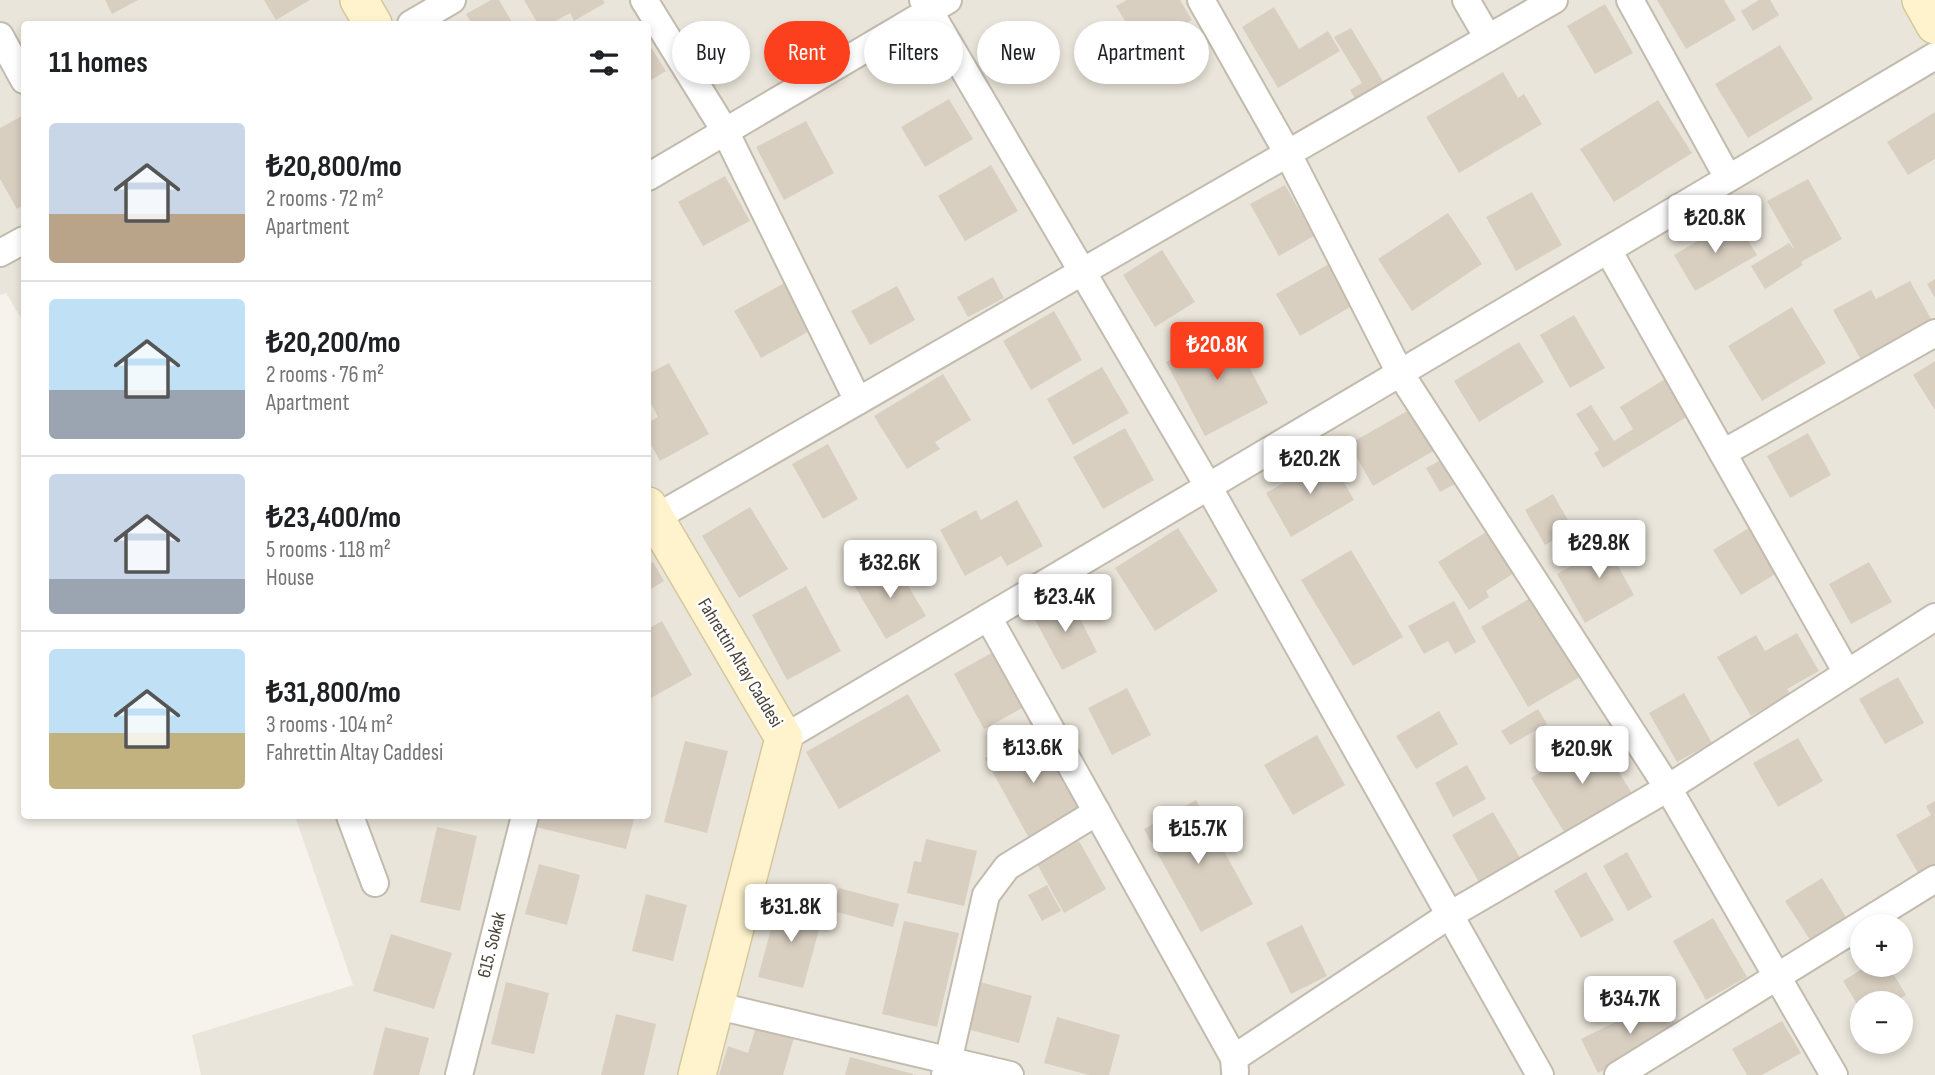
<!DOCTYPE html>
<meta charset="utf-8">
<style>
:root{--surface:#fff;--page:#f2f2f2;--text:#202124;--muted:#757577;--line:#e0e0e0;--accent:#fc3f1d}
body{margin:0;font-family:"Sofia Sans Condensed",sans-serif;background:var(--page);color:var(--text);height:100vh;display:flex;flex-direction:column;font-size:26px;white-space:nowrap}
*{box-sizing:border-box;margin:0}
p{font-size:23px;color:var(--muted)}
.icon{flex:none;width:38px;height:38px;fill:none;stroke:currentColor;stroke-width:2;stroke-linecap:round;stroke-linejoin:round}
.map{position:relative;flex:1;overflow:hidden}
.sheet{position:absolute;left:21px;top:21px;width:630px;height:798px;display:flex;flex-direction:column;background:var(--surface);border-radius:7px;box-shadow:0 4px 10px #0003}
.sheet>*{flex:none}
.hud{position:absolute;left:672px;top:21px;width:665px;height:63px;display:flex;gap:14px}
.tools{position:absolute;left:1850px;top:914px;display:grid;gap:14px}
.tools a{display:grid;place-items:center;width:63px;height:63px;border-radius:50%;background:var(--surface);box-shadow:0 4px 10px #0003;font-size:35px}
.price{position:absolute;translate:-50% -60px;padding:0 16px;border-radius:7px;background:#fff;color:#222;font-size:23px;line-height:46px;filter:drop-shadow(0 2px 4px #0008)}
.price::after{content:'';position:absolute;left:50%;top:42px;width:21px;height:16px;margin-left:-10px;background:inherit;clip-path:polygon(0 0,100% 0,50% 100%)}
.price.current{background:var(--accent);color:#fff}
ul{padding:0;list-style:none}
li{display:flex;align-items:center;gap:21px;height:175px;padding:0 28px}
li+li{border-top:2px solid var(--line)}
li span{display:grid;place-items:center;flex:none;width:196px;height:140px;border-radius:7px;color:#555}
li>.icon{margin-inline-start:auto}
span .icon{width:84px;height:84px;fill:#fffc;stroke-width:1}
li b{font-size:30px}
h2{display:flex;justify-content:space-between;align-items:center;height:84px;padding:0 28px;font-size:30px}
.tag{padding:0 24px;border-radius:32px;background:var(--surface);box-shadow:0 4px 10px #0003;font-size:24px;line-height:63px}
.tag.current{background:var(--accent);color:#fff}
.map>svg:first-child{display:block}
.residential{fill:#eae5da;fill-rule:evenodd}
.building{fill:#d8cfc1}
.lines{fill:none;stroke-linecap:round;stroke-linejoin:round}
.street-casing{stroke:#c2bbae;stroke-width:30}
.secondary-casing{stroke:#d6c79b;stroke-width:40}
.street{stroke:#fff;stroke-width:26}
.secondary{stroke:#fff3cd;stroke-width:37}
.labels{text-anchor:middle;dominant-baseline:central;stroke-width:5;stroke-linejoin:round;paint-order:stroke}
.street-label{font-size:19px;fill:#4b4439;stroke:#fff}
</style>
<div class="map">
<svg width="1935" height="1075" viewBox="0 0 1935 1075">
<rect width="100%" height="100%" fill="#f6f3ec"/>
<path class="residential" d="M0 0H1935V1075H201L192 1035 353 985 295 816H648V24H24V323L6 293 0 295ZM1862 926H1900V964H1862ZM1862 1003H1900V1041H1862Z"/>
<g class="building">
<path d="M105 0H138L112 14Z"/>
<path d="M264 0H310L276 20Z"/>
<path d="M491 0H499L513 24H472L466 14Z"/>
<path d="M524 0H603L605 3 574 21 570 13 550 24H538Z"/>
<path d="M1127 0H1180L1192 20 1142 49 1116 6Z"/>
<path d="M1657 0H1724L1736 20 1686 49Z"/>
<path d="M1759 0H1770L1779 15 1753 31 1741 11Z"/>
<path d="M1605 4 1633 53 1595 74 1567 26Z"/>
<path d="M1274 7 1299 49 1328 31 1340 51 1278 88 1242 27Z"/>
<path d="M1351 28 1385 85 1357 102 1350 90 1362 83 1334 37Z"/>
<path d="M648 43 666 71 648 82Z"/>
<path d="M1780 45 1813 99 1748 138 1715 84Z"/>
<path d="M1503 72 1518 98 1524 94 1542 124 1459 173 1426 117Z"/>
<path d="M949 99 973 139 925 167 901 127Z"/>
<path d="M1658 100 1692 153 1614 202 1580 149Z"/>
<path d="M1935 112V159L1908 175 1887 142Z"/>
<path d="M22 116 24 121V205L17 209 0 179V128Z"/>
<path d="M806 121 834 173 784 200 756 147Z"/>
<path d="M991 165 1018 211 965 241 938 196Z"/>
<path d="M725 176 750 221 703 246 678 202Z"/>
<path d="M1808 179 1842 239 1801 262 1803 265 1765 289 1751 266 1789 243 1795 250 1767 201Z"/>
<path d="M1285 185 1314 236 1279 256 1250 204Z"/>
<path d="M1532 192 1562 245 1516 271 1486 217Z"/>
<path d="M1448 213 1482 264 1412 311 1378 259Z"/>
<path d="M1735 219 1757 255 1695 291 1674 255Z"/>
<path d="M1162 250 1195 302 1155 327 1123 275Z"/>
<path d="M1336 260 1359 302 1300 336 1276 294Z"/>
<path d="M993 277 1004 298 968 317 957 297Z"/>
<path d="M1935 279V298L1927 284Z"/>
<path d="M1910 281 1935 326 1864 365 1833 310 1871 290 1876 299Z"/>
<path d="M786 282 813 329 761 358 734 311Z"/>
<path d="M897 286 915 320 870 345 851 311Z"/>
<path d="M1792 307 1826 363 1762 401 1728 346Z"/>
<path d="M1054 311 1082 360 1031 390 1003 341Z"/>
<path d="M1574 315 1605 368 1570 388 1540 335Z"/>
<path d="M1229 329 1268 403 1205 436 1166 362Z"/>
<path d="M1519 342 1544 382 1479 422 1454 381Z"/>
<path d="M1935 361V410L1913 375Z"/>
<path d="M669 363 709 434 660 461 648 439V423L658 417 648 398V374Z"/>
<path d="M1102 367 1129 413 1073 445 1047 399Z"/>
<path d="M943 374 971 420 935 442 940 449 907 469 874 416Z"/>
<path d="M1665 379 1688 416 1603 468 1594 453 1599 450 1576 414 1591 405 1614 441 1633 429 1620 407Z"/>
<path d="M1411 409 1435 450 1373 486 1349 444Z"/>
<path d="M1125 428 1154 480 1103 509 1073 457Z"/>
<path d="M1808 433 1831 475 1790 498 1767 456Z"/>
<path d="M828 444 858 499 823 519 792 464Z"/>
<path d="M1452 454 1466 478 1440 492 1426 468Z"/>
<path d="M1329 456 1354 500 1291 537 1266 493Z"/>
<path d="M1553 494 1573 529 1545 545 1525 510Z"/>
<path d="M1017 500 1043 546 1007 566 1001 556 965 576 940 530 976 510 981 520Z"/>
<path d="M750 507 788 569 739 598 702 536Z"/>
<path d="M1752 526 1780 571 1741 595 1713 550Z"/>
<path d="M1178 528 1218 591 1155 631 1115 568Z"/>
<path d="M1491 529 1517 571 1486 591 1489 597 1469 610 1438 562Z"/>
<path d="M1625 536 1636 556 1618 566 1634 595 1585 623 1557 574Z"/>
<path d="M1351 550 1403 637 1353 666 1301 580Z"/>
<path d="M653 562 664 581 648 591V566Z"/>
<path d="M894 562 926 616 886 639 854 585Z"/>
<path d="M1869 562 1892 602 1851 624 1829 584Z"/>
<path d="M806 586 841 651 787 680 752 615Z"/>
<path d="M1534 596 1580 677 1528 707 1481 627Z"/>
<path d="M1069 597 1097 652 1062 670 1033 616Z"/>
<path d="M1454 601 1476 642 1455 654 1448 641 1424 654 1408 626Z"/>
<path d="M662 621 692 675 651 698 648 691V629Z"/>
<path d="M1797 633 1819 671 1787 689 1790 694 1751 716 1717 657 1756 635 1765 651Z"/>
<path d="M993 652 1024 707 984 729 954 674Z"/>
<path d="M1898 677 1924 723 1885 744 1859 699Z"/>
<path d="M1127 688 1151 735 1112 755 1088 708Z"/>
<path d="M1684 693 1712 743 1677 762 1649 713Z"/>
<path d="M908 694 941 751 839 809 806 752Z"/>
<path d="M1538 709 1547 724 1510 745 1501 731Z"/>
<path d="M1439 711 1458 744 1416 769 1396 736Z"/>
<path d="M1037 730 1081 812 1030 840 985 758Z"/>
<path d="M1317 735 1345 785 1293 815 1264 765Z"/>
<path d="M1597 737 1633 795 1566 835 1531 778Z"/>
<path d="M1798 738 1823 781 1778 807 1753 763Z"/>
<path d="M685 741 728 751 707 833 664 822Z"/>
<path d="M1467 765 1486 799 1453 817 1435 783Z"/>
<path d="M1196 800 1253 904 1201 932 1144 829Z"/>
<path d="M1935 801V871L1921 878 1896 835 1931 815 1926 806Z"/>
<path d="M1493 812 1520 858 1479 882 1452 835Z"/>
<path d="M539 816H619L634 819 626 849 536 827Z"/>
<path d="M437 827 477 836 460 911 420 902Z"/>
<path d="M926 839 977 851 964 906 907 893 914 861 921 862Z"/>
<path d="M1079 841 1106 889 1064 913 1037 864Z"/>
<path d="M1627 852 1652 897 1628 911 1603 866Z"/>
<path d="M539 864 580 875 567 925 525 914Z"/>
<path d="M1586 872 1614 920 1581 938 1554 891Z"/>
<path d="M1822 878 1852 927 1816 949 1785 901Z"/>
<path d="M1047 885 1061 911 1042 921 1028 895Z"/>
<path d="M839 888 899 904 893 927 833 911Z"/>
<path d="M646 894 687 905 673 961 632 951Z"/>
<path d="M779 900 824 912 803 988 758 977Z"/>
<path d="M1713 918 1747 977 1706 1000 1673 941Z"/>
<path d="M904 921 959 933 937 1027 882 1014Z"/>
<path d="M1302 925 1327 976 1291 994 1266 943Z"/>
<path d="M391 934 452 953 434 1009 373 991Z"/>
<path d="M1870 964H1887L1906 995 1893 1003H1862V1012L1843 981Z"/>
<path d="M506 982 549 993 534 1054 491 1044Z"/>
<path d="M980 982 1032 996 1019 1043 967 1029Z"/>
<path d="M1662 999 1679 1033 1598 1073 1581 1039Z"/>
<path d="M616 1014 656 1024 644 1075H601Z"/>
<path d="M1057 1017 1120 1035 1109 1075H1089L1044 1063Z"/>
<path d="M1782 1021 1801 1053 1762 1075H1747L1732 1049Z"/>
<path d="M385 1027 429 1038 419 1075H373Z"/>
<path d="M756 1027 794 1038 783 1075H719L728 1046 748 1053Z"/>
<path d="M850 1057 913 1074V1075H845Z"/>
</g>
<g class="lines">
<g class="street-casing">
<g id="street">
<path d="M644 0 725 131 858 401"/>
<path d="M923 0 1208 486 1540 1075"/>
<path d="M1201 0 1288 154 1400 373 1668 788 1834 1075"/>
<path d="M1466 0 1488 38"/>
<path d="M1630 0 1728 178"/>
<path d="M411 24 452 0"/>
<path d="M0 36 24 80"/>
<path d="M648 177 948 0"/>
<path d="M1608 250 1847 673"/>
<path d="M0 253 24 240"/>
<path d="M1723 453 1935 333"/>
<path d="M655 518 1554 0"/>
<path d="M988 617 1234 1058 1235 1072"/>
<path d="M784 738 1935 56"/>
<path d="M350 816 375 883"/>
<path d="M714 1005 1010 1075"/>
<path d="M1234 1058 1448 916 1668 788 1935 617"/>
<path d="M459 1075 525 816"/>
<path d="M945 1075 986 895 1007 867 1097 812"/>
<path d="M1618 1075 1935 879"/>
</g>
</g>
<g class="secondary-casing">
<g id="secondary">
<path d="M359 0 373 24"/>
<path d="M1921 0 1935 25"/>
<path d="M648 506 784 738 697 1075"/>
</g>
</g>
<use href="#street" class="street"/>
<use href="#secondary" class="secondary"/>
</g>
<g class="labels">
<g class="street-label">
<text transform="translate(740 663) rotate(59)">Fahrettin Altay Caddesi</text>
<text transform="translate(492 945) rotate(-76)">615. Sokak</text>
</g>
</g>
</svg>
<div class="tools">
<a>+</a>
<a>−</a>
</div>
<b class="price" style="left:1715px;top:255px">₺20.8K</b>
<b class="price current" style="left:1217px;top:382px">₺20.8K</b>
<b class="price" style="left:1310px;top:496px">₺20.2K</b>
<b class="price" style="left:1599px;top:580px">₺29.8K</b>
<b class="price" style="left:890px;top:600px">₺32.6K</b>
<b class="price" style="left:1065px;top:634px">₺23.4K</b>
<b class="price" style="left:1033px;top:785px">₺13.6K</b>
<b class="price" style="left:1582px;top:786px">₺20.9K</b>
<b class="price" style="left:1198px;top:866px">₺15.7K</b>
<b class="price" style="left:791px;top:944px">₺31.8K</b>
<b class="price" style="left:1630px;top:1036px">₺34.7K</b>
<div class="hud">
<a class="tag">Buy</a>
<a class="tag current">Rent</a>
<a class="tag">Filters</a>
<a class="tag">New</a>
<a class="tag">Apartment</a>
</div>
<section class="sheet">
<h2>11 homes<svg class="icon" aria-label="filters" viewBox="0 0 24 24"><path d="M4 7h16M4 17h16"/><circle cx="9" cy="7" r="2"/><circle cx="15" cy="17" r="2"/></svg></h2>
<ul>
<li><span style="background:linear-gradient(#c9d6e8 65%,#b9a48a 0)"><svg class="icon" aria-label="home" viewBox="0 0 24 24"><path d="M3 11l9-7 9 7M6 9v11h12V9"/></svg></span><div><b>₺20,800/mo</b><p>2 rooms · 72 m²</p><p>Apartment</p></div></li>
<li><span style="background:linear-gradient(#bfe0f5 65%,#9aa5b1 0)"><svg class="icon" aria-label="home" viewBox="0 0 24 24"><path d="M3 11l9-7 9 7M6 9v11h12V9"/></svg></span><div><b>₺20,200/mo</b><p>2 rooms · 76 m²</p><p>Apartment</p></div></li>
<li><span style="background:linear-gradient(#c9d6e8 75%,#9aa5b1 0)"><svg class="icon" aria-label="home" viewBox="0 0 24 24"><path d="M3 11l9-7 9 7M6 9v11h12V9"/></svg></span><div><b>₺23,400/mo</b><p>5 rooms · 118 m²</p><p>House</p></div></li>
<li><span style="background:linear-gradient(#bfe0f5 60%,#c2b280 0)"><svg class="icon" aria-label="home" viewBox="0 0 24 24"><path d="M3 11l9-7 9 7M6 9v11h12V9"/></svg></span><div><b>₺31,800/mo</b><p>3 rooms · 104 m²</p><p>Fahrettin Altay Caddesi</p></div></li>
</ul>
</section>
</div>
